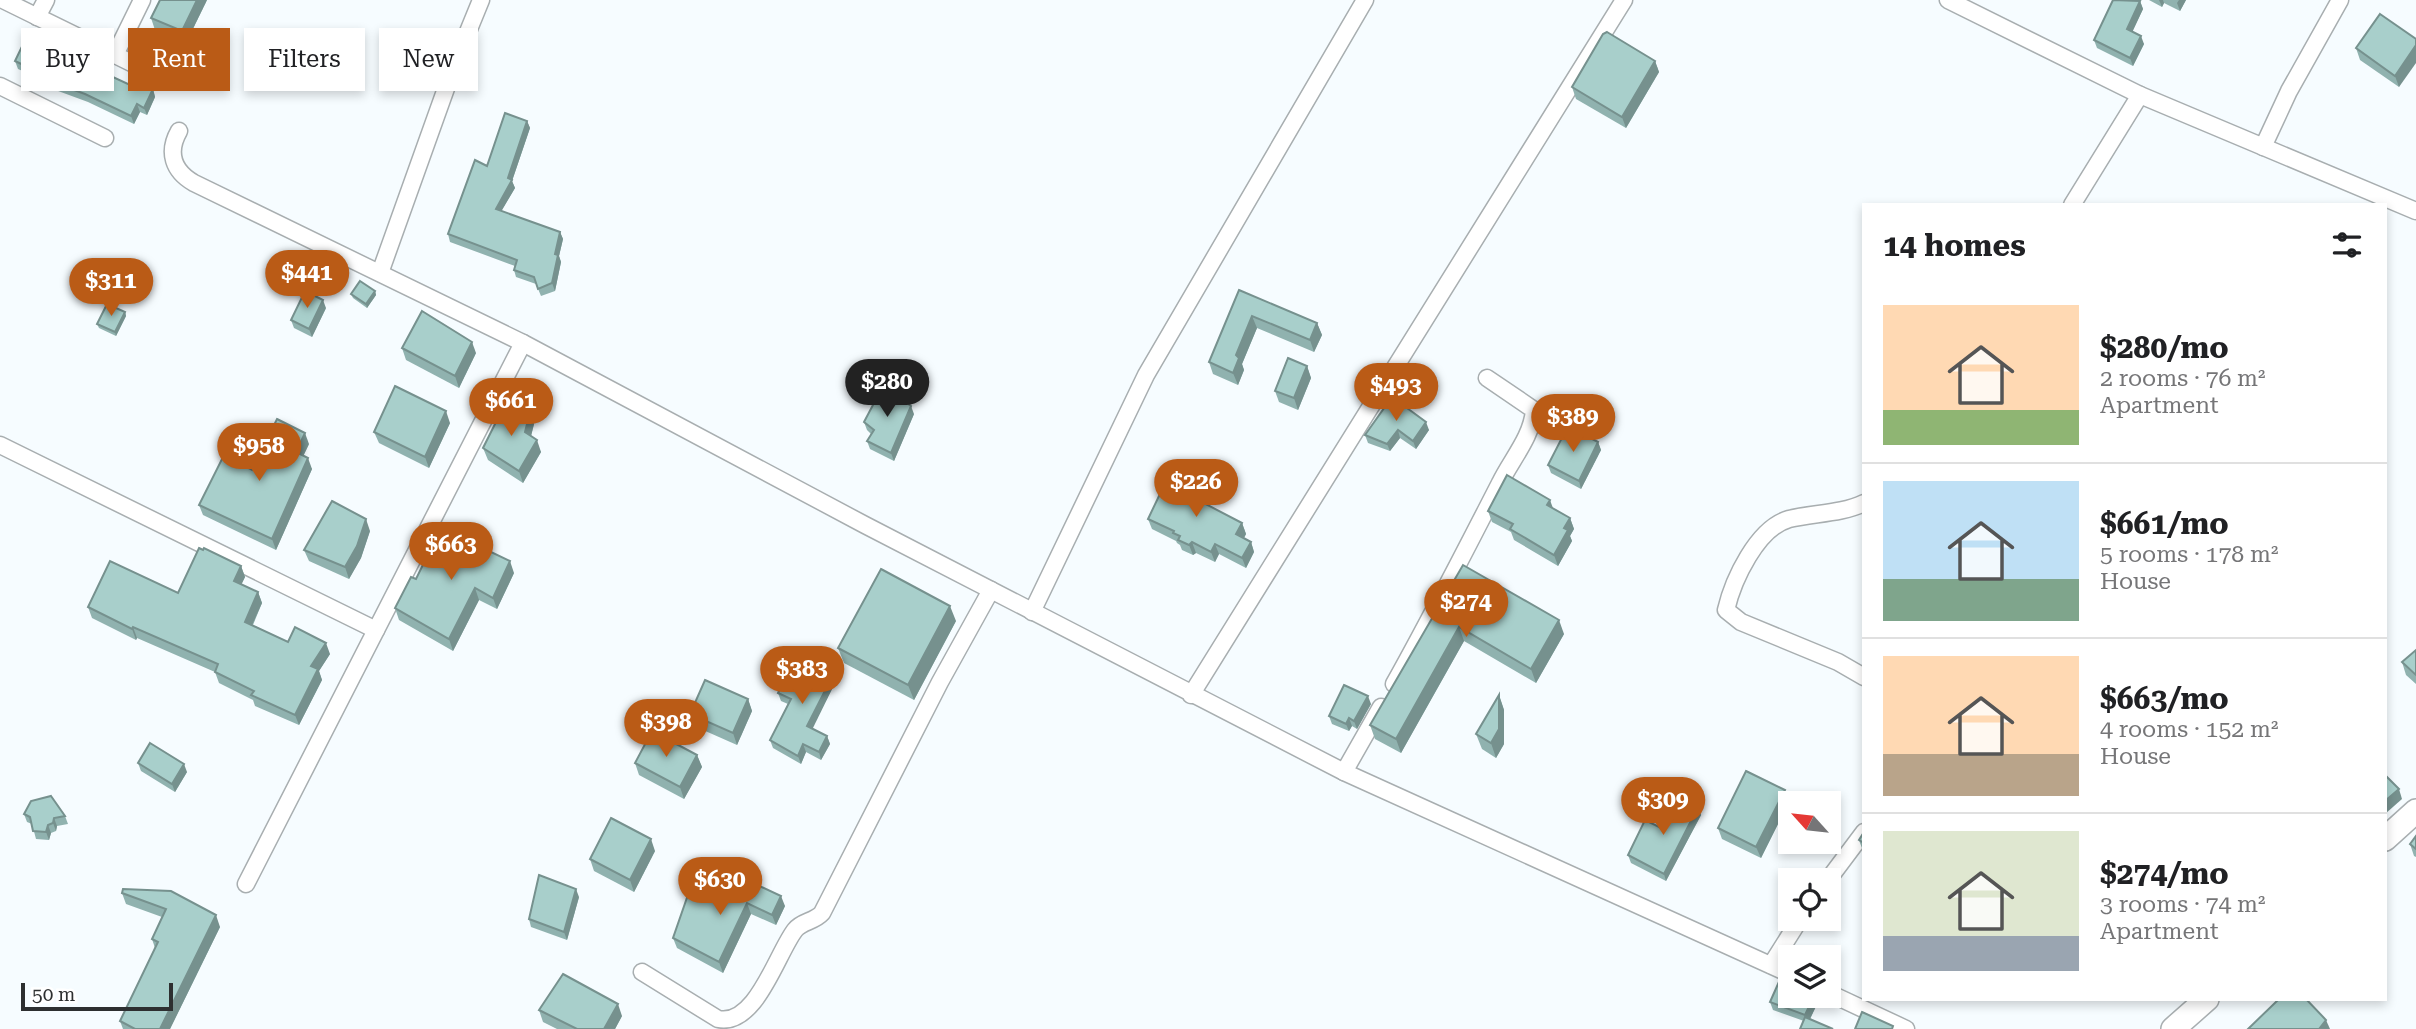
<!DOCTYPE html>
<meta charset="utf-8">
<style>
:root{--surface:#fff;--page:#f6f6f6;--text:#202124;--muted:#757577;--line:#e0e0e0;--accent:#ba5b16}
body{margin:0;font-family:"Roboto Serif",serif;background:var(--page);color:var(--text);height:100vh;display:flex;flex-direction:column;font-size:26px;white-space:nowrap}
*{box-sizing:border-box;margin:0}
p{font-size:23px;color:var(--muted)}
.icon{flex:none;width:38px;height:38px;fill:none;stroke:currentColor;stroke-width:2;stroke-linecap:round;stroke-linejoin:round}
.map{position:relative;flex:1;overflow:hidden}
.details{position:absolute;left:1862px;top:203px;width:525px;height:798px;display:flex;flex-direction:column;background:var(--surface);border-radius:0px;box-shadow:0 4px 10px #0003}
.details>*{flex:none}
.hud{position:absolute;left:21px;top:28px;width:665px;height:63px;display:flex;gap:14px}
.needle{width:46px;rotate:297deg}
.buttons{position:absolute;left:1778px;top:791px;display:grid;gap:14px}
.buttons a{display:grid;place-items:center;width:63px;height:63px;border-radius:0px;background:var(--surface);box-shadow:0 4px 10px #0003;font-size:35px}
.scale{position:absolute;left:21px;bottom:18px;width:152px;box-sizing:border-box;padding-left:7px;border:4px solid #2d2f30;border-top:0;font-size:19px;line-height:24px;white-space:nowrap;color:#2d2f30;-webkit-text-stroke:5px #fff;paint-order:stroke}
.price{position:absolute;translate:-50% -60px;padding:0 16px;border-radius:24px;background:var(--accent);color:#fff;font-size:23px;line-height:46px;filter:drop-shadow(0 2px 4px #0008)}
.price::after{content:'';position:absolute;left:50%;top:42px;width:21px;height:16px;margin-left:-10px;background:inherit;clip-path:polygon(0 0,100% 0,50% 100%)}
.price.selected{background:#222;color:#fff}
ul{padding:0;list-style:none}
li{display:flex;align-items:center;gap:21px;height:175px;padding:0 21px}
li+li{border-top:2px solid var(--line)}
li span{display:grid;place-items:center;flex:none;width:196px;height:140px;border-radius:0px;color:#555}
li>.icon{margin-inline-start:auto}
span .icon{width:84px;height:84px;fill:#fffc;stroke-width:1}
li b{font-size:30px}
h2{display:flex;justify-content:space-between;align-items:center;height:84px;padding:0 21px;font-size:30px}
.pill{padding:0 24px;border-radius:0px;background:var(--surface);box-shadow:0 4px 10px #0003;font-size:24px;line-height:63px}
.pill.selected{background:var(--accent);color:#fff}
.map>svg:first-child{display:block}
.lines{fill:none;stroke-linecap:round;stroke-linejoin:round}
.minor-casing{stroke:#a8aeb0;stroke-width:19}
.secondary-casing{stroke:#a8aeb0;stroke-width:26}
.minor{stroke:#fff;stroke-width:16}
.secondary{stroke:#fff;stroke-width:23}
.wall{fill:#90b2af}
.shaded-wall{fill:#76918e}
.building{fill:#a8cfcb;stroke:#76918e;stroke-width:2}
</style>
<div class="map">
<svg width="2416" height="1029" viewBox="0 0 2416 1029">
<rect width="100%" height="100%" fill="#f6fcff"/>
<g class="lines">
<g class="minor-casing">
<g id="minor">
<path d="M3 0 160 77"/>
<path d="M1948 0 2140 95 2416 211"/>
<path d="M37 17 46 0"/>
<path d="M115 55 142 0"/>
<path d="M0 86 105 138"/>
<path d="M179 131C167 152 173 171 194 183L523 343 865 525 1344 772 1790 974"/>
<path d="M2263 147 2289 91 2340 0"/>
<path d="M2072 205 2140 95"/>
<path d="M380 273 454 66 481 0"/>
<path d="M0 445 376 630"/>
<path d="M1864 503C1841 514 1813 513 1789 519 1757 528 1733 580 1726 610L1741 622 1838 662 1864 677"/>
<path d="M1032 612 1146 375 1365 0"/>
<path d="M1394 684C1431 618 1465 551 1500 483 1511 460 1532 437 1534 410L1487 378"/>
<path d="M1191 695 1624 0"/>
<path d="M1344 772 1381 707"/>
<path d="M1828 880 1864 832"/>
<path d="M246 884 523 343"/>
<path d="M1771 965 1800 919"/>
<path d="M642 972 718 1019C756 1027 777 953 795 930 802 921 814 922 822 913L940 682 991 590"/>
<path d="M1829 993 1906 1029"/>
</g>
</g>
<g class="secondary-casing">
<g id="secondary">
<path d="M2385 839 2416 811"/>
<path d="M2173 1029 2207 999"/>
</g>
</g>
<use href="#minor" class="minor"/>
<use href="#secondary" class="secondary"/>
</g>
<g class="wall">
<path d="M207 0 186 43 155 30 151 18Z"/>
<path d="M2149 0H2186L2180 11 2164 3 2162 7Z"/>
<path d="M2140 1 2143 9 2132 32 2144 44 2133 66 2097 48 2094 40Z"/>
<path d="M2416 39 2399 87 2360 60 2356 48Z"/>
<path d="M15 61 106 74 130 85H142L153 89 155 97 147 115 140 112 134 124 88 102 50 88 35 81 34 76 18 69Z"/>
<path d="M1655 61 1659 72 1626 128 1576 99 1572 87Z"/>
<path d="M527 121 530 128 512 181 515 188 501 211 560 232 563 239 559 256 561 262 555 291 541 296 536 284 516 277 514 270 515 266 450 242 448 234Z"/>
<path d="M1239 290 1317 323 1322 335 1314 352 1257 328 1242 364 1244 370 1238 385 1213 374 1209 362Z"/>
<path d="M375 291 376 295 367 308 353 298 351 294Z"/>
<path d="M326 308 312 337 294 328 291 320Z"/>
<path d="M125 312 126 316 116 336 99 328 97 324Z"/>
<path d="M402 348 476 353 459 388 406 360Z"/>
<path d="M1307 366 1311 378 1298 410 1279 402 1275 391Z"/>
<path d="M1392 397 1429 430 1416 449 1400 438 1390 451 1368 443 1365 435Z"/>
<path d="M914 414 894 461 870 449 867 441 871 434 867 430 864 422Z"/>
<path d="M502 420 534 424 531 436 541 452 523 483 488 460 483 448Z"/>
<path d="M450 423 429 468 379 443 374 432Z"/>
<path d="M1598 442 1601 450 1581 489 1551 473 1548 465Z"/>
<path d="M309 444 303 456 312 469 276 550 203 515 199 505 252 470Z"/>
<path d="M1203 491 1207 501 1205 504 1242 523 1246 534 1244 538 1251 542 1254 552 1246 568 1219 554 1215 562 1196 553 1193 555 1182 550 1180 545 1177 543 1176 541 1152 529 1148 519Z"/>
<path d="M1554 509 1570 518 1574 529 1570 536 1572 541 1558 566 1514 540 1511 532 1492 522 1488 511Z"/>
<path d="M370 531 361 558 349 579 309 561 304 550Z"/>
<path d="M1463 565 1564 634 1536 683 1464 641 1401 753 1375 739 1370 725Z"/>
<path d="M241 566 245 577 241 584 258 592 262 603 253 625 288 642 330 654 319 671 322 680 299 725 255 706 253 700 219 683 215 672 137 638 136 640 92 618 88 607 178 593Z"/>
<path d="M514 573 497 609 479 600 453 651 399 620 395 608 416 579Z"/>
<path d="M956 621 914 700 844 663 838 648Z"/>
<path d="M2416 650V684L2406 675 2402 662Z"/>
<path d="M836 681 812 728 827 736 830 744 821 760 806 752 801 764 773 748 770 740 788 704 781 701 778 693Z"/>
<path d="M1499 695 1504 710V744L1496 758 1482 749 1476 734Z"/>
<path d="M748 699 752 711 737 745 694 726 690 714Z"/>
<path d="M1371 704 1357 729 1352 726 1349 731 1332 724 1329 716Z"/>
<path d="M697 755 702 767 684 799 639 775 635 763Z"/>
<path d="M138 763 187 772 175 792 141 771Z"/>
<path d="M1789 802 1761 858 1722 839 1718 828Z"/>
<path d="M1698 807 1701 815 1666 881 1631 863 1628 855Z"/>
<path d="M24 814 65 816 68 824 57 826 56 831 51 833 49 840 36 839 32 824 27 822Z"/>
<path d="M1864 832V854L1859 840Z"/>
<path d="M2416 836V857L2414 856 2410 844Z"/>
<path d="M655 851 634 892 594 871 590 859Z"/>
<path d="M736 875 785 906 776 925 751 914 723 973 677 948 673 938 722 907Z"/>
<path d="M122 893 220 927 170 1029H123L120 1021 155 948 152 939 162 917 126 904Z"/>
<path d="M579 897 567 940 531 927 529 919Z"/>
<path d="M1790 996H1819L1820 998 1810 1019 1804 1021 1773 1010 1770 1002Z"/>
<path d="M539 1010 622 1016 615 1029H557L543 1022Z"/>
</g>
<g class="shaded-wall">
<path d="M197 0H207L186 43 182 31Z"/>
<path d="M2159 0H2163L2164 3 2162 7Z"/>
<path d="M2179 0H2186L2180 11 2177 3Z"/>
<path d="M2140 1 2143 9 2130 37 2127 29Z"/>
<path d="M2141 36 2144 44 2133 66 2130 58Z"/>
<path d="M2416 45V63L2399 87 2395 76Z"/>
<path d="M1655 61 1659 72 1626 128 1622 117Z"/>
<path d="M153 89 155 97 147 115 144 108Z"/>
<path d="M137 104 140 112 134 124 131 116Z"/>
<path d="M527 121 530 128 512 181 515 188 498 217 496 209 508 178Z"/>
<path d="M560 232 563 239 559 256 561 262 555 291 552 283 555 254Z"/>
<path d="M375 291 376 295 367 308 366 304Z"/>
<path d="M323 300 326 308 312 337 309 329Z"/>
<path d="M125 312 126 316 116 336 115 332Z"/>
<path d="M1252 316 1257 328 1242 364 1244 370 1238 385 1233 373 1236 355Z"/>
<path d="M1317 323 1322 335 1314 352 1310 340Z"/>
<path d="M472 342 476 353 459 388 455 376Z"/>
<path d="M1307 366 1311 378 1298 410 1294 398Z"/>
<path d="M911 406 914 414 894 461 891 453Z"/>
<path d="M446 411 450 423 429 468 425 457Z"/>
<path d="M530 412 534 424 529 444 525 432Z"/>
<path d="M1426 422 1429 430 1416 449 1413 441Z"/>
<path d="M1398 430 1400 438 1390 451 1387 444Z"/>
<path d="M305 433 309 444 300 463 296 452Z"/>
<path d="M537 440 541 452 523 483 519 471Z"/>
<path d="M1598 442 1601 450 1581 489 1579 481Z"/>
<path d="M308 458 312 469 276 550 272 539Z"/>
<path d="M1203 491 1207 501 1200 509 1196 499Z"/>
<path d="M1550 500 1554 511 1547 505Z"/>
<path d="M1570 518 1574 529 1570 536 1572 541 1558 566 1554 555 1564 528Z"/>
<path d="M366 519 370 531 361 558 349 579 345 567Z"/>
<path d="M1242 523 1246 534 1240 545 1236 534Z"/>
<path d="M1192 542 1196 553 1193 555 1189 545Z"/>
<path d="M1251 542 1254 552 1246 568 1242 558Z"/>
<path d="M1215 544 1219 554 1215 562 1211 552Z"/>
<path d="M510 561 514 573 497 609 493 598Z"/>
<path d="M241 566 245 577 238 592 234 581Z"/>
<path d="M475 588 479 600 453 651 449 639Z"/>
<path d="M258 592 262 603 249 632 245 622Z"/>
<path d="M950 606 956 621 914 700 908 685Z"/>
<path d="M1559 620 1564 634 1536 683 1531 669Z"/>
<path d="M133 627 137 638 136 640 132 629Z"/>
<path d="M1459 627 1464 641 1401 753 1396 739Z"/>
<path d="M326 643 330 654 319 671 322 680 299 725 295 715 311 666Z"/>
<path d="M834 673 836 681 810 734 807 726Z"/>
<path d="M1499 695 1504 710V744L1496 758 1491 743Z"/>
<path d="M1368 696 1371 704 1357 729 1354 721Z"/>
<path d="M748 699 752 711 737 745 733 733Z"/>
<path d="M1349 718 1352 726 1349 731 1346 724Z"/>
<path d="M827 736 830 744 821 760 819 752Z"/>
<path d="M803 744 806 752 801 764 798 756Z"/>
<path d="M697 755 702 767 684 799 680 787Z"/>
<path d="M184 764 187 772 175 792 172 784Z"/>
<path d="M2399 789 2402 799 2385 814V801Z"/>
<path d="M1785 790 1789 802 1761 858 1756 847Z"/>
<path d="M1698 807 1701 815 1666 881 1664 874Z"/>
<path d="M54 818 57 826 56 831 53 823Z"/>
<path d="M48 825 51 833 49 840 46 832Z"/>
<path d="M651 839 655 851 634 892 630 880Z"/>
<path d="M576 889 579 897 567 940 564 932Z"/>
<path d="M781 896 785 906 776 925 772 915Z"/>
<path d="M747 903 751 914 723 973 719 962Z"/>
<path d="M216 915 220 927 170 1029H160Z"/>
<path d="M1814 996H1819L1820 998 1808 1023 1805 1015Z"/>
<path d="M618 1004 622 1016 615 1029H604Z"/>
<path d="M2326 1020 2330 1029H2319Z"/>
</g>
<g class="building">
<path d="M160 0H197L182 31 151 18Z"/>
<path d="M2113 0 2140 1 2127 29 2141 36 2130 58 2094 40Z"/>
<path d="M2380 14 2416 39V45L2395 76 2356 48Z"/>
<path d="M1607 32 1655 61 1622 117 1572 87 1603 34Z"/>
<path d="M27 36 89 65 90 63 104 69 102 72 130 85 135 76 142 85 153 89 144 108 137 104 131 116 85 94 47 80 32 73 34 70 15 61Z"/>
<path d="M505 113 527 121 508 178 512 180 496 209 560 232 555 254 558 255 552 283 538 289 534 277 514 270 517 260 448 234 475 160 487 166Z"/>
<path d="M360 281 375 291 366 304 351 294Z"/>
<path d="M1239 290 1317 323 1310 340 1252 316 1236 355 1239 358 1233 373 1209 362Z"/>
<path d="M305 291 323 300 309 329 291 320Z"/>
<path d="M107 304 125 312 115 332 97 324Z"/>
<path d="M422 311 472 342 455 376 402 348Z"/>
<path d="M1288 358 1307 366 1294 398 1275 391Z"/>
<path d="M395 386 446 411 425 457 374 432Z"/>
<path d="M883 386 911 406 891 453 867 441 874 430 864 422Z"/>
<path d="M1392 397 1426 422 1413 441 1398 430 1387 444 1365 435Z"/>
<path d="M512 403 530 412 525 432 537 440 519 471 483 448 498 418 502 420Z"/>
<path d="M277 419 305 433 296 452 308 458 272 539 199 505 224 455 252 470Z"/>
<path d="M1568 426 1598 442 1579 481 1548 465Z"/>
<path d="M1169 475 1203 491 1196 499 1242 523 1236 534 1251 542 1242 558 1215 544 1211 552 1192 542 1189 545 1178 540 1180 536 1173 533 1174 531 1148 519Z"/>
<path d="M1507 475 1550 500 1547 505 1570 518 1564 528 1568 530 1554 555 1510 529 1513 524 1488 511Z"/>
<path d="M332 501 366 519 357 546 345 567 304 550Z"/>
<path d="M441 528 510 561 493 598 475 588 449 639 395 608 411 577 416 579Z"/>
<path d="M199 548 203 550 204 548 241 566 234 581 258 592 245 622 288 642 295 627 326 643 311 666 318 669 295 715 251 695 254 691 215 672 218 664 133 627 132 629 88 607 110 561 178 593Z"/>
<path d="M1463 565 1559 620 1531 669 1459 627 1396 739 1370 725Z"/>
<path d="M881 569 950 606 908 685 838 648Z"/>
<path d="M2416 650V675L2402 662Z"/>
<path d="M797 655 834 673 807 726 827 736 819 752 803 744 798 756 770 740 791 699 778 693Z"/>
<path d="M705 680 748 699 733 733 690 714Z"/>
<path d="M1344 685 1368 696 1354 721 1349 718 1346 724 1329 716Z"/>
<path d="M1499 695V729L1491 743 1476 734Z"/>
<path d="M652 731 697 755 680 787 635 763Z"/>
<path d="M150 743 184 764 172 784 138 763Z"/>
<path d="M1746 771 1785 790 1756 847 1718 828Z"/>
<path d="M2385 775 2399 789 2385 801Z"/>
<path d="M51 796 65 816 54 818 53 823 48 825 46 832 33 831 30 817 24 814 31 801Z"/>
<path d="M1677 797 1698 807 1664 874 1628 855 1645 820 1661 828Z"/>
<path d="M611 818 651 839 630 880 590 859Z"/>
<path d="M1864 832V843L1859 840Z"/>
<path d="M2416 836V849L2410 844Z"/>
<path d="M539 875 576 889 564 932 529 919Z"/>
<path d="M736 875 781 896 772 915 747 903 719 962 673 938 690 889 722 907Z"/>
<path d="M123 889 171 891 216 915 160 1029H135L120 1021 158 942 152 939 166 909 122 893Z"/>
<path d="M563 974 618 1004 604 1029H577L539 1010Z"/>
<path d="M1782 975 1790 979V996H1814L1805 1015 1770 1002Z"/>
<path d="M2279 999H2306L2326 1020 2319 1029H2248Z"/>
<path d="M1862 1012 1893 1026 1892 1029H1855Z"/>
<path d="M1805 1017 1833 1029H1800Z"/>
</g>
</svg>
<div class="buttons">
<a><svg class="needle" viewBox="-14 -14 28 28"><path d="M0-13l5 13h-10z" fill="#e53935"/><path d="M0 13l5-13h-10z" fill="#757577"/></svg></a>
<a><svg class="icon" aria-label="locate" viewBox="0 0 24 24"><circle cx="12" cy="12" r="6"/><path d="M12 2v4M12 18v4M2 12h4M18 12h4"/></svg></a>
<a><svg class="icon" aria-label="layers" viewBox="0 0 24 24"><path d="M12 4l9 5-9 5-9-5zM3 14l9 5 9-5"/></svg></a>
</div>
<div class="scale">50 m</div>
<b class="price" style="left:307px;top:310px">$441</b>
<b class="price" style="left:111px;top:318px">$311</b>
<b class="price selected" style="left:887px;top:419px">$280</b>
<b class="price" style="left:1396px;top:423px">$493</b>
<b class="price" style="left:511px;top:438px">$661</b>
<b class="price" style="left:1573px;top:454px">$389</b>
<b class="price" style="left:259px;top:483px">$958</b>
<b class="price" style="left:1196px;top:519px">$226</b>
<b class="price" style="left:451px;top:582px">$663</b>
<b class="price" style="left:1466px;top:639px">$274</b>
<b class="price" style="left:802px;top:706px">$383</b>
<b class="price" style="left:666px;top:759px">$398</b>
<b class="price" style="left:1663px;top:837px">$309</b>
<b class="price" style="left:720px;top:917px">$630</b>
<div class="hud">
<a class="pill">Buy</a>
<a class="pill selected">Rent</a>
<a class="pill">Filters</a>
<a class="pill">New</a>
</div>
<section class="details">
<h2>14 homes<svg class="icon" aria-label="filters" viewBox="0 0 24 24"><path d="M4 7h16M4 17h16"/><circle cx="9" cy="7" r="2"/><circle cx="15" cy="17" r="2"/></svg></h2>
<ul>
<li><span style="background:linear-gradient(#ffd9b3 75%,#8fb573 0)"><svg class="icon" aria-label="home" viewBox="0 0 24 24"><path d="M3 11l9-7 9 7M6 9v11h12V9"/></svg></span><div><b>$280/mo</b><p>2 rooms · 76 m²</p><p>Apartment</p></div></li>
<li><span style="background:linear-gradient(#bfe0f5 70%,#7fa58c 0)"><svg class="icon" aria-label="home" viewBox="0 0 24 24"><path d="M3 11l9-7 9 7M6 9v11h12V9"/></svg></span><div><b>$661/mo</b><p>5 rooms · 178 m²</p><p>House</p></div></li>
<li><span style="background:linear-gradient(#ffd9b3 70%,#b9a48a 0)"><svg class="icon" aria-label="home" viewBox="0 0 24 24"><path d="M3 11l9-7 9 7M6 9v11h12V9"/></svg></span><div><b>$663/mo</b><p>4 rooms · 152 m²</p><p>House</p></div></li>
<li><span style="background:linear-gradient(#dfe7d0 75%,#9aa5b1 0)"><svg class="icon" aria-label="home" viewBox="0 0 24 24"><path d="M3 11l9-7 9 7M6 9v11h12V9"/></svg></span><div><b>$274/mo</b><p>3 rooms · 74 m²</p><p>Apartment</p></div></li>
</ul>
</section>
</div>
